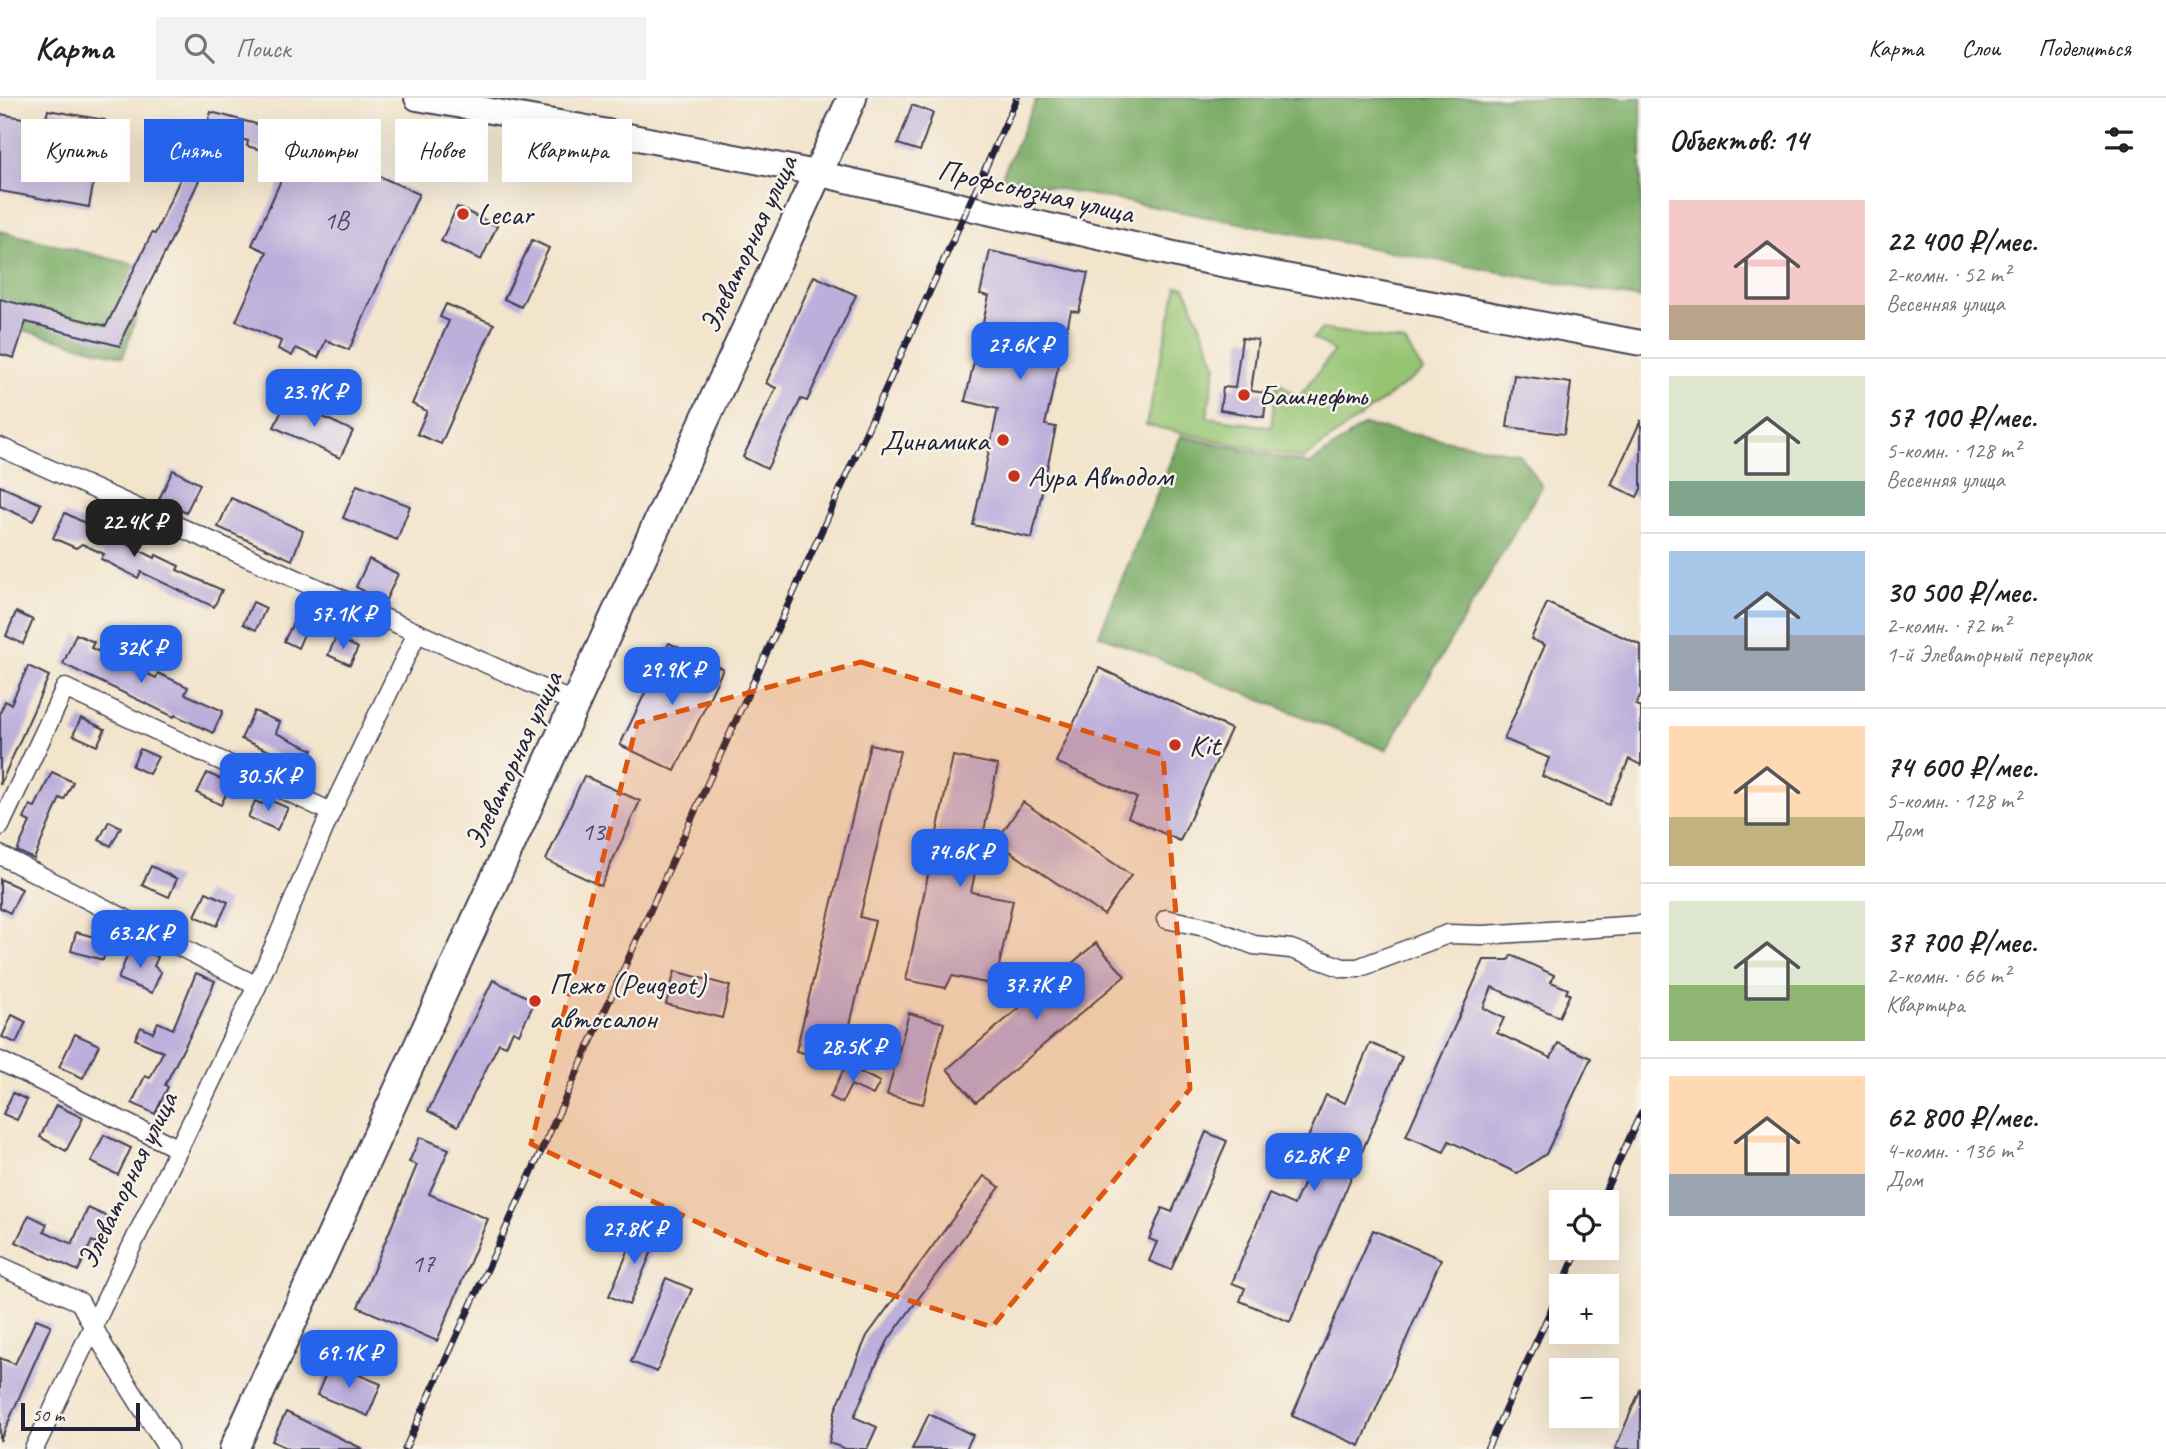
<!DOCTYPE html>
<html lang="ru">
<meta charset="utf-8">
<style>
:root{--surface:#fff;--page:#f2f2f2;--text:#222;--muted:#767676;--line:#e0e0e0;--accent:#2563eb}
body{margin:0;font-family:Caveat,sans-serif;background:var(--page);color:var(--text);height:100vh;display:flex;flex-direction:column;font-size:26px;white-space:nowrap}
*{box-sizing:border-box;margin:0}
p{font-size:23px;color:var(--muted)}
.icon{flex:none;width:38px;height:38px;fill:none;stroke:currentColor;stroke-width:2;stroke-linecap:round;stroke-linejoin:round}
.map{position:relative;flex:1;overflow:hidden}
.details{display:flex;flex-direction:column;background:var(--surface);width:525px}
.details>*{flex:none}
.top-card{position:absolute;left:21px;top:21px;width:665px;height:63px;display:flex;gap:14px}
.buttons{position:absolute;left:1549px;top:1092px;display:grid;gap:14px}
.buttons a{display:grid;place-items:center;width:70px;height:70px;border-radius:0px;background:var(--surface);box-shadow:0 7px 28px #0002;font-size:35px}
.scale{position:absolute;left:21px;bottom:18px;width:119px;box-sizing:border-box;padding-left:7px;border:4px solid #22223b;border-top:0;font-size:19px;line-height:24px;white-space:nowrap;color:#22223b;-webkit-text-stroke:5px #f7f3e8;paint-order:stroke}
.price{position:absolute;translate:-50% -60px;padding:0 16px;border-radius:14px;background:var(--accent);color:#fff;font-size:23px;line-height:46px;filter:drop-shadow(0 2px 4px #0008)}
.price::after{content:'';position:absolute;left:50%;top:42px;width:21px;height:16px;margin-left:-10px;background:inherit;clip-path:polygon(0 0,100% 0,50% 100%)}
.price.on{background:#222;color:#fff}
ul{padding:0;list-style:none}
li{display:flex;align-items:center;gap:21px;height:175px;padding:0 28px}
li+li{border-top:2px solid var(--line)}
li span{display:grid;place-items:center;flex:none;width:196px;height:140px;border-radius:0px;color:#555}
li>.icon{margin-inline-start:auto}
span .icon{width:84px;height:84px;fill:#fffc;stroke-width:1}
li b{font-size:30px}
h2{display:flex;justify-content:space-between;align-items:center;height:84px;padding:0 28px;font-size:30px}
.tag{padding:0 24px;border-radius:0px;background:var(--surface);box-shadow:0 7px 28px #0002;font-size:24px;line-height:63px}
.tag.on{background:var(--accent);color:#fff}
header{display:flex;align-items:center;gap:42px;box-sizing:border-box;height:98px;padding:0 35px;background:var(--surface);border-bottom:2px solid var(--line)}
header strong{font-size:33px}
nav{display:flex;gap:38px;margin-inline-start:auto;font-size:24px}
.search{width:490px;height:63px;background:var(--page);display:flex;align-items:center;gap:18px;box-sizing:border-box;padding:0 24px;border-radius:0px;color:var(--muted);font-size:26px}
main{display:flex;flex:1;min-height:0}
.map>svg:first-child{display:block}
.green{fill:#95c472;stroke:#5c7356;stroke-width:2}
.forest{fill:#78aa64;stroke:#4d6650;stroke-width:2}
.building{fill:#bcafdb}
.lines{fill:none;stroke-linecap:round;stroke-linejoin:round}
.minor-casing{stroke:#413f51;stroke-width:21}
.secondary-casing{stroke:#413f51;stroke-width:28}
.primary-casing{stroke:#413f51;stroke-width:32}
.minor{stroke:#fff;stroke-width:18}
.secondary{stroke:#fff;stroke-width:24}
.primary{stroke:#fff;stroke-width:28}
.rail-casing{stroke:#22223b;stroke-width:7}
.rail{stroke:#f7f3e8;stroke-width:4.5;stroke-dasharray:13;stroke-linecap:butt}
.marked{fill:#de560e;fill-opacity:0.2;stroke:#de560e;stroke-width:5;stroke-dasharray:14 9;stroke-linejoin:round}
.poi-dot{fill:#c8321e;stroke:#f7f3e8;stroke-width:2.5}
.labels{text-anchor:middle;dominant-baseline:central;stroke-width:5;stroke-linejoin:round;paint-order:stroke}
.number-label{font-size:26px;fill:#484563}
.street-label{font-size:30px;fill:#22223b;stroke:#f7f3e8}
.poi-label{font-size:30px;fill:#22223b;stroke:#f7f3e8;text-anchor:start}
</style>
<header>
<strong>Карта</strong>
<div class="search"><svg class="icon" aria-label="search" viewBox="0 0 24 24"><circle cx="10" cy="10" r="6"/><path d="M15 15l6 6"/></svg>Поиск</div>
<nav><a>Карта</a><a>Слои</a><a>Поделиться</a></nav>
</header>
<main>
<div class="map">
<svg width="1641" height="1351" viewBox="0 0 1641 1351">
<rect width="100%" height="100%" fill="#f7f3e8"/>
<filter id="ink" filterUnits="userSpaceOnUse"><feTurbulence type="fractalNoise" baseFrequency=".0143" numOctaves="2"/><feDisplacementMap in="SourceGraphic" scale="14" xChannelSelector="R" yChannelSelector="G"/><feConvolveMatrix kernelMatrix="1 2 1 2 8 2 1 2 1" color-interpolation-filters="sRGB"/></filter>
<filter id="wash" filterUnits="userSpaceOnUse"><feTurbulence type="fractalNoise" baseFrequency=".00686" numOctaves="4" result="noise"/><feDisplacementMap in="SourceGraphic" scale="28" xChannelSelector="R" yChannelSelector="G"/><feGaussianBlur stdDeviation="1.57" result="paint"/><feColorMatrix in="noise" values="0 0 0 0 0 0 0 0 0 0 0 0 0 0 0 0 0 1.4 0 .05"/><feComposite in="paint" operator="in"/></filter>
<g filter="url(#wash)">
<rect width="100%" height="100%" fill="#f3e4cc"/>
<path class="green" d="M1177 188 1185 189 1216 266 1207 319 1271 329 1276 289 1280 285 1298 300 1334 253 1313 240 1322 231 1405 244 1423 273 1303 361 1146 327Z"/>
<g class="forest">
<path d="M1037 0H1641V201L1001 80Z"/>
<path d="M0 133 152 171 123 259 0 226Z"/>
<path d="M1364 327 1519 356 1542 388 1386 652 1099 537 1181 338 1310 366Z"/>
</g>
<g id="blocks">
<g class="building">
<path d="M912 7 933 15 920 53 898 46Z"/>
<path d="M48 12 105 22 89 109 0 93V16L45 24Z"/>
<path d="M211 14 271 30 265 53 247 48 248 43 221 35 166 153 125 234 120 248 26 224 14 260 0 256V201L106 228 152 135 155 136 197 44 194 43 202 25 207 27Z"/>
<path d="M299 42 419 96 349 252 326 242 318 260 296 250 292 258 278 251 281 243 236 223 267 154 252 147Z"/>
<path d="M457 109 497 128 481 162 441 143Z"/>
<path d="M532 142 549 150 521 209 504 201Z"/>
<path d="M990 153 1088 175 1079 214 1071 213 1045 327 1056 329 1032 440 973 427 998 311 965 303 989 198 980 196Z"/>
<path d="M814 178 856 197 807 303 801 301 767 371 743 359 776 290 766 285Z"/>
<path d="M446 206 494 226 441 346 417 336 427 313 412 306 449 223 440 219Z"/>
<path d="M1242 240 1258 242 1251 293 1267 295 1264 319 1220 312 1223 289 1235 290Z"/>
<path d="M1514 277 1571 285 1564 336 1507 329Z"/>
<path d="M287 302 353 333 340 360 274 329Z"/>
<path d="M1641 322V391L1637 399 1611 387Z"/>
<path d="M173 372 200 386 186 415 159 401Z"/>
<path d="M357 387 410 408 397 442 343 420Z"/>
<path d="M0 388 41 406 33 423 0 408Z"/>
<path d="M231 400 303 433 292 462 218 429Z"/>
<path d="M65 415 155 460 156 457 179 468 177 472 222 492 214 509 141 474 138 480 101 461 104 456 82 446 76 450 53 440Z"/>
<path d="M369 461 398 476 385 504 356 489Z"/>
<path d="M253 504 266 510 256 532 243 526Z"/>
<path d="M1547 505 1641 547V597L1636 607 1641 609V667L1629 661 1609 707 1542 678 1549 660 1504 641 1545 547 1531 541Z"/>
<path d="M16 514 33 522 23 546 6 538Z"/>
<path d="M295 521 308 527 298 550 284 543Z"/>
<path d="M76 536 94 544 91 550 156 580 158 575 188 589 185 596 223 613 213 635 175 617 174 619 63 566Z"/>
<path d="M336 539 358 550 350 567 328 557Z"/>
<path d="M669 545 723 571 675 673 620 647Z"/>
<path d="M28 568 49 578 0 687V615L5 603 11 606Z"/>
<path d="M1099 570 1231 631 1180 743 1128 719 1137 700 1056 664Z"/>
<path d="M254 613 280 624 276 635 313 652 303 675 276 663 279 657 241 641Z"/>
<path d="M81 620 105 631 97 648 73 637Z"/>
<path d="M870 646 900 653 860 819 875 823 841 964 796 953Z"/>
<path d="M140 651 158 659 149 676 132 668Z"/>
<path d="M953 658 998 667 971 794 1013 802 995 887 952 878 946 890 906 882Z"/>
<path d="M52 674 73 684 64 702 60 700 34 761 17 753 30 724 24 721 30 707 35 709Z"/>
<path d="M207 675 227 684 224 689 228 692 221 707 197 695Z"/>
<path d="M584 678 640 703 601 788 546 762Z"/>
<path d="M265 700 288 710 277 732 248 719 255 703 262 706Z"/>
<path d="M1023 704 1131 777 1104 817 996 744Z"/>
<path d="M109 723 121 729 111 748 99 742Z"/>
<path d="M151 768 177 781 169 799 142 787Z"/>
<path d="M0 781 22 791 10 815 0 810Z"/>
<path d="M206 794 228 804 217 828 195 818Z"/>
<path d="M76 834 109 843 103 862 71 853Z"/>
<path d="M1096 845 1125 878 976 1004 947 971Z"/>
<path d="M131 848 158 859 154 868 161 874 152 895 118 881Z"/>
<path d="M1511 857 1554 877 1551 884 1568 891 1566 895 1570 896 1559 919 1492 889 1483 910 1504 920 1497 935 1551 960 1558 945 1591 960 1546 1056 1517 1075 1449 1043 1444 1054 1406 1038 1484 862H1509Z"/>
<path d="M675 873 730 888 722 920 666 906Z"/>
<path d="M196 875 215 883 200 918 165 987 168 989 155 1016 132 1005 145 978 150 980 163 954 135 941 141 929 153 935 158 924 173 931Z"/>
<path d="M493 882 535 903 519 936 513 933 506 948 499 945 458 1028 428 1013Z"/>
<path d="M909 915 944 925 923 1006 887 997Z"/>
<path d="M12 917 26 924 16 945 2 939Z"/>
<path d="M75 936 99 947 83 980 59 969Z"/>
<path d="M1370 945 1402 959 1290 1224 1240 1203 1245 1190 1232 1185 1269 1096 1294 1107 1314 1061 1301 1056 1326 997 1345 1005Z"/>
<path d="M846 967 880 984 873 997 851 987 842 1005 830 999Z"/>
<path d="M13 995 27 1002 17 1022 3 1016Z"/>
<path d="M56 1007 83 1020 66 1053 40 1039Z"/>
<path d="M1206 1034 1227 1043 1171 1172 1149 1163 1157 1144 1149 1141 1162 1110 1172 1114Z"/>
<path d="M104 1037 131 1050 118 1077 91 1064Z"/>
<path d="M420 1039 449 1051 429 1096 488 1121 437 1243 358 1209 417 1067 409 1064Z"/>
<path d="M984 1078 1000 1089 889 1241 875 1269 854 1319 877 1329 867 1351H846L829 1345 835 1313 867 1238Z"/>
<path d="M88 1110 108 1119 96 1145 92 1143 78 1173 16 1144 29 1117 47 1126 44 1133 72 1146Z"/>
<path d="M638 1130 658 1139 629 1207 609 1198Z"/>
<path d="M1373 1132 1441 1161 1360 1348 1292 1318Z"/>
<path d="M666 1180 692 1191 657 1274 631 1264Z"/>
<path d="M36 1221 51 1227 0 1343V1260L15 1266Z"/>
<path d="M330 1265 381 1286 368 1318 317 1297Z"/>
<path d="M1641 1290V1351H1615Z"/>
<path d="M286 1314 363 1351H289L272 1343Z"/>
<path d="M929 1316 973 1337 966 1351H912Z"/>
</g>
</g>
</g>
<g filter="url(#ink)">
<use href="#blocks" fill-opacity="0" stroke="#413f51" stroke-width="2"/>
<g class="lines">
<g class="minor-casing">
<g id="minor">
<path d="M0 349 575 605"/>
<path d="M0 728 65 590 331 714"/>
<path d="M0 757 257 888"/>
<path d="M1166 821 1210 830 1254 847 1291 851 1343 870H1358L1448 836 1483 837 1641 827"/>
<path d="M0 963 179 1051"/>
<path d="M0 1168 80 1204 104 1249 168 1351"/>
<path d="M34 1351 257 888 331 714 417 535"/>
</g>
</g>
<g class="secondary-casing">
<path id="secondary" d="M417 0 582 29 816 75 1200 162 1641 245"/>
</g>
<g class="primary-casing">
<path id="primary" d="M234 1351 852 0"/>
</g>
<use href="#minor" class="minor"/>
<use href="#secondary" class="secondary"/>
<use href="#primary" class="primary"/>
<g class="rail-casing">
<g id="rail">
<path d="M1600 1104 1641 1015"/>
<path d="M1562 1188 1579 1150"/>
<path d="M405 1351 560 1012 1017 0"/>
<path d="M1487 1351 1561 1190"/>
</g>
</g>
<use href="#rail" class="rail"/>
</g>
</g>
<path class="marked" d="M861 564 1163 657 1190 991 992 1229 769 1158 531 1046 637 625Z"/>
<g class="poi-dot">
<circle cx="463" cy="116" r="7"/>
<circle cx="1244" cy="297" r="7"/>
<circle cx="1003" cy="342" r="7"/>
<circle cx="1014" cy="378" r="7"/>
<circle cx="1175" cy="647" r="7"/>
<circle cx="535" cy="903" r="7"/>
</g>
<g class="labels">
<g class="number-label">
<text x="336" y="122">1В</text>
<text x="593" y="733">13</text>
<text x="423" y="1165">17</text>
</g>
<g class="street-label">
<text transform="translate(1036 93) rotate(13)">Профсоюзная улица</text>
<text transform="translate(748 146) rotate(-65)">Элеваторная улица</text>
<text transform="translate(513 662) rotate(-65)">Элеваторная улица</text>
<text transform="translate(127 1082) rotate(-64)">Элеваторная улица</text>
</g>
<g class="poi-label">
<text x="477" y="116">Lecar</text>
<text x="1258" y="297">Башнефть</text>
<text x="989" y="342" text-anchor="end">Динамика</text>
<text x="1028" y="378">Аура Автодом</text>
<text x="1189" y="647">Kit</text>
<text x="549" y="886">Пежо (Peugeot)<tspan x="549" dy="34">автосалон</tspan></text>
</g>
</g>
</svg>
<div class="buttons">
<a><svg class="icon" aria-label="locate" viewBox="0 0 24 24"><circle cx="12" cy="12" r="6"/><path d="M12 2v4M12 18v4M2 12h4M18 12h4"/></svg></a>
<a>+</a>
<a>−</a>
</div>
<div class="scale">50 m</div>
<b class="price" style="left:1020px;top:284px">27.6K ₽</b>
<b class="price" style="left:314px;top:331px">23.9K ₽</b>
<b class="price on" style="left:134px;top:461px">22.4K ₽</b>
<b class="price" style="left:343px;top:553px">57.1K ₽</b>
<b class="price" style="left:141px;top:587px">32K ₽</b>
<b class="price" style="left:672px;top:609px">29.9K ₽</b>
<b class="price" style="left:268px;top:715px">30.5K ₽</b>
<b class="price" style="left:960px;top:791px">74.6K ₽</b>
<b class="price" style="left:140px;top:872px">63.2K ₽</b>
<b class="price" style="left:1036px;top:924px">37.7K ₽</b>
<b class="price" style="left:853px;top:986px">28.5K ₽</b>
<b class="price" style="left:1314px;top:1095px">62.8K ₽</b>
<b class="price" style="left:634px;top:1168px">27.8K ₽</b>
<b class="price" style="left:349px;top:1292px">69.1K ₽</b>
<div class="top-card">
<a class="tag">Купить</a>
<a class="tag on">Снять</a>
<a class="tag">Фильтры</a>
<a class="tag">Новое</a>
<a class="tag">Квартира</a>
</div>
</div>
<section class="details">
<h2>Объектов: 14<svg class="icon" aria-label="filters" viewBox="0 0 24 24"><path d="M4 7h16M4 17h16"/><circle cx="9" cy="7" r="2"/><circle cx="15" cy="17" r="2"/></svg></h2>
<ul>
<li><span style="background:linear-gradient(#f6c9c9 75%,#b9a48a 0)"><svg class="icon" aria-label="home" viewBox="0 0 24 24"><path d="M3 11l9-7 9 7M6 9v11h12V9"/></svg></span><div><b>22 400 ₽/мес.</b><p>2-комн. · 52 m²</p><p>Весенняя улица</p></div></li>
<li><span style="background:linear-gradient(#dfe7d0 75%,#7fa58c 0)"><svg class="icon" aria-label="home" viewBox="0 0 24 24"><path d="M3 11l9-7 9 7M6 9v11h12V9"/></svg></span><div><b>57 100 ₽/мес.</b><p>5-комн. · 128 m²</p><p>Весенняя улица</p></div></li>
<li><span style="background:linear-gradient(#a9c7e8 60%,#9aa5b1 0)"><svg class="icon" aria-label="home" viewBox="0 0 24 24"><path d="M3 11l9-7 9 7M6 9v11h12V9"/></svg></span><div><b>30 500 ₽/мес.</b><p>2-комн. · 72 m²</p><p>1-й Элеваторный переулок</p></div></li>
<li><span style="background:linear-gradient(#ffd9b3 65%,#c2b280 0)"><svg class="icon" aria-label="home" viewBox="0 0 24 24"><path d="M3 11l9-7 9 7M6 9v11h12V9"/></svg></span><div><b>74 600 ₽/мес.</b><p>5-комн. · 128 m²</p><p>Дом</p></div></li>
<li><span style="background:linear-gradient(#dfe7d0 60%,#8fb573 0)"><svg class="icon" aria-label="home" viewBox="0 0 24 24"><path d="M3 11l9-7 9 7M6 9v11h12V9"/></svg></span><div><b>37 700 ₽/мес.</b><p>2-комн. · 66 m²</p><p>Квартира</p></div></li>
<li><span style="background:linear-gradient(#ffd9b3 70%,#9aa5b1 0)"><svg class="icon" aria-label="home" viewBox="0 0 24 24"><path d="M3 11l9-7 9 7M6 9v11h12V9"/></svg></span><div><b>62 800 ₽/мес.</b><p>4-комн. · 136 m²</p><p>Дом</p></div></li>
</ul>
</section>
</main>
